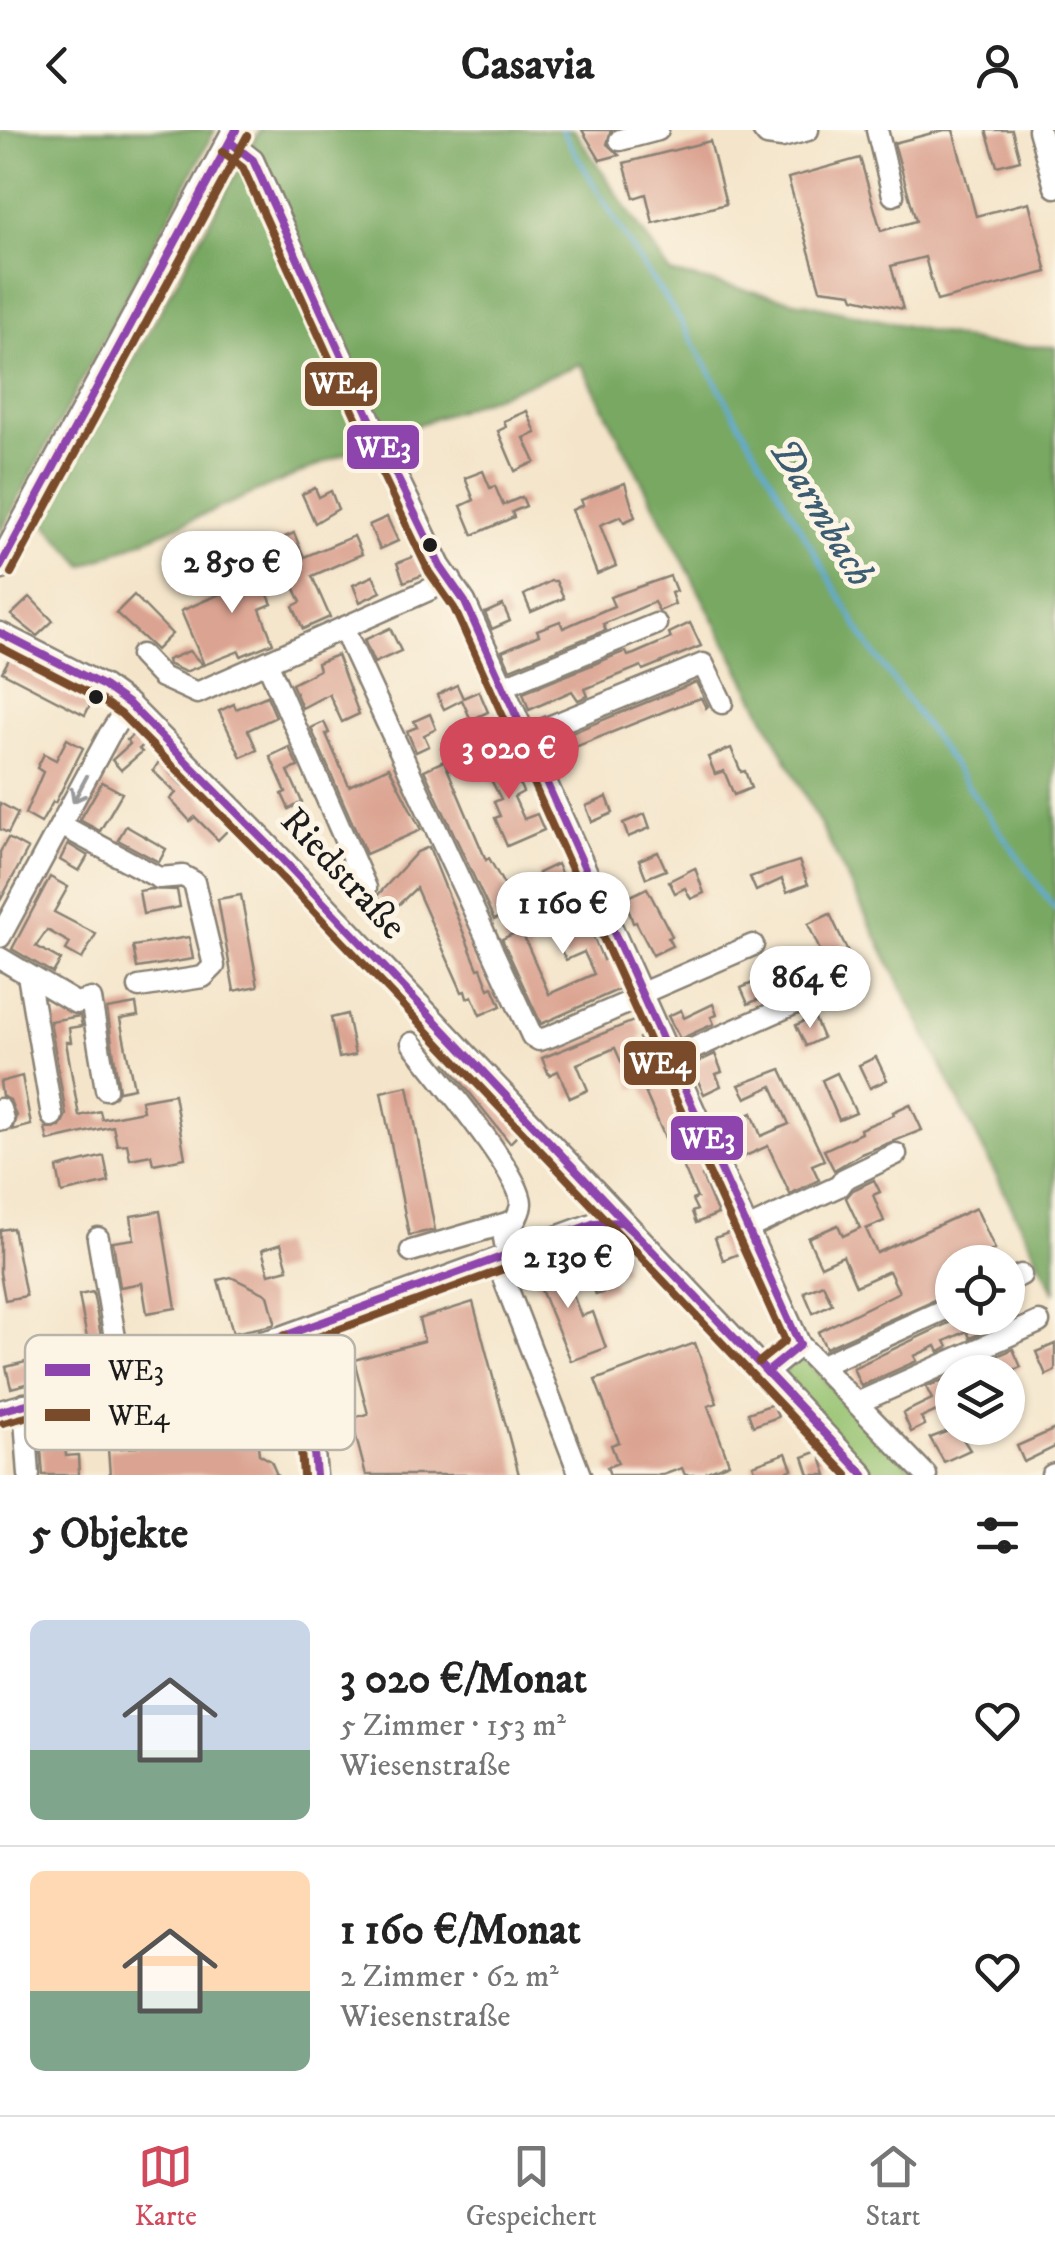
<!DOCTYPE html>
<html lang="de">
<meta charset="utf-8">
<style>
:root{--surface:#fff;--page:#f2f2f2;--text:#222;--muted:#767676;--line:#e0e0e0;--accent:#d1495b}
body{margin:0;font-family:"IM FELL DW Pica",serif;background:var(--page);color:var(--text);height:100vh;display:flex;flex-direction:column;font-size:38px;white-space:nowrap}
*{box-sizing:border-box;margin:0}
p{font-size:32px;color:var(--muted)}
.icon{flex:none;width:55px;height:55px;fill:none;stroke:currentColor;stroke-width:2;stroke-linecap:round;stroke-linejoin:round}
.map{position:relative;height:1345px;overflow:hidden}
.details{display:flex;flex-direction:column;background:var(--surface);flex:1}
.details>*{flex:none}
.fabs{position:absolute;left:935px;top:1115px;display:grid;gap:20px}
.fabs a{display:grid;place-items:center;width:90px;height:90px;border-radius:50%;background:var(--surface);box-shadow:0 2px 8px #0004;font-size:50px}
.price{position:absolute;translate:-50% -85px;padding:0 22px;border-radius:35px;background:#fff;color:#222;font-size:32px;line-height:65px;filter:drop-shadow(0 2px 5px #0008)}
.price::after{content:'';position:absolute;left:50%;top:60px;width:30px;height:22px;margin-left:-15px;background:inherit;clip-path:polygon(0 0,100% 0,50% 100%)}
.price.on{background:var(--accent);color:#fff}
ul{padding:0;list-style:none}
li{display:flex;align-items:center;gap:30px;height:250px;padding:0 30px}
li+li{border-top:2px solid var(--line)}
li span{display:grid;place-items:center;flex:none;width:280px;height:200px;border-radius:15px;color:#555}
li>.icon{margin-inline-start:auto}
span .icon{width:120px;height:120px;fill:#fffc;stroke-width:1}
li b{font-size:42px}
h2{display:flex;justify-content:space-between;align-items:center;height:120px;padding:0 30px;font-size:42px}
header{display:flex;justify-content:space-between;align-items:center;height:130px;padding:0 30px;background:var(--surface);font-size:45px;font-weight:800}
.dock{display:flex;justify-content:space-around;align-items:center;height:140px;border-top:2px solid var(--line);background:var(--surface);font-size:28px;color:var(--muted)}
.dock a{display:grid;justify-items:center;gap:5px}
.dock .on{color:var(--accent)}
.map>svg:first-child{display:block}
.green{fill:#95c270;stroke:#586f46;stroke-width:2.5}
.forest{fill:#78a862;stroke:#4a623f;stroke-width:2.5}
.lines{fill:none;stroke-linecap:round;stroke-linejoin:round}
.stream{stroke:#61abd9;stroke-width:4}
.building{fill:#dba391}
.minor-casing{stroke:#888073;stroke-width:25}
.major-casing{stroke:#888073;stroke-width:30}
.minor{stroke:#fff;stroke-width:20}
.major{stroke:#fff;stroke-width:25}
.bus-1-casing{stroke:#fcf5e5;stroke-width:15}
.bus-2-casing{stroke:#fcf5e5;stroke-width:15}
.bus-1{stroke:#8e44ad;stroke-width:8}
.bus-2{stroke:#7a4b2a;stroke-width:8}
.oneway{stroke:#999}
.bus-dot{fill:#1c1c1c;stroke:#fcf5e5;stroke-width:4}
.labels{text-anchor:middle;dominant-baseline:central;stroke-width:10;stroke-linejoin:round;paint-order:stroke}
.street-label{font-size:38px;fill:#1c1c1c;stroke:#fcf5e5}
.water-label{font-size:40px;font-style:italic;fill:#3b5c71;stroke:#fcf5e5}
.key{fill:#fcf5e5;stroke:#b9b4a9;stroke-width:2.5}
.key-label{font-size:28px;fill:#1c1c1c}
.line-badge{stroke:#fcf5e5;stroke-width:4}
.badge-label{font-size:28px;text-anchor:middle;font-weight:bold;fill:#fff}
</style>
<header><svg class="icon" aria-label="back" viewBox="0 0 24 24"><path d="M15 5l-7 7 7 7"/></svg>Casavia<svg class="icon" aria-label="person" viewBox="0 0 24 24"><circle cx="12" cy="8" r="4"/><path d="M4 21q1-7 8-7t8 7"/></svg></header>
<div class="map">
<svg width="1055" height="1345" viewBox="0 0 1055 1345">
<rect width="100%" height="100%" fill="#fcf5e5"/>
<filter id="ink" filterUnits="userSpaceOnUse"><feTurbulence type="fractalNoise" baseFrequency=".01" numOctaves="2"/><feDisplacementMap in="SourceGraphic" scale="20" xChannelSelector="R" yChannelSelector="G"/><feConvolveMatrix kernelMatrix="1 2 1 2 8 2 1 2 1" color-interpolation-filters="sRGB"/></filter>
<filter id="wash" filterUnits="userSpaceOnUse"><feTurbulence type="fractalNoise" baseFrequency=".0048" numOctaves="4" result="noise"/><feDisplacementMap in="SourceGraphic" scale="40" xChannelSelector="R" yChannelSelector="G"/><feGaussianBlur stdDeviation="2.25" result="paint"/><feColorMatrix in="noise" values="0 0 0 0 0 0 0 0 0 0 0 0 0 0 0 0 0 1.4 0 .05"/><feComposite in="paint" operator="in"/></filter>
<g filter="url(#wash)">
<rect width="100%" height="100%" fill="#f4e5ca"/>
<path class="green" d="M803 1227 919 1345H876L783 1251 787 1236Z"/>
<g class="forest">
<path d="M0 0H215L0 404Z"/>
<path d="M260 0H574L670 143 991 215 1055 217V1163L825 704 581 234 377 310 84 436 44 392Z"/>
</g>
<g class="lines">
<path class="stream" d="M562 0 640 132 680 190 868 515 1055 779"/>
</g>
<g id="blocks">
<g class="building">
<path d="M582 0H611L607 14 619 25 600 30Z"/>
<path d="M944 0H953L976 86 1029 72 1047 142 937 171 925 127 891 136 903 179 854 168 852 163 820 159 788 48 860 28 881 101 916 91 894 13Z"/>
<path d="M986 0H1012L1020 30 997 36Z"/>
<path d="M710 11 726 74 653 93 646 64 634 68 624 33Z"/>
<path d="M527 281 536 303 524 308 535 332 515 341 498 301 506 297 504 291Z"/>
<path d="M483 341 490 358 495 356 503 375 522 367 526 376 512 382 514 387 473 405 461 376 474 370 465 348Z"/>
<path d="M625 353 635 387 624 392 621 386 600 395 616 436 597 444 572 380 583 375 581 370Z"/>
<path d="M315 358 319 367 331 361 338 379 315 393 302 364Z"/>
<path d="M387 387 398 411 380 419 369 395Z"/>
<path d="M294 403 304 427 354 406 362 424 312 446 330 487 303 499 293 476 301 472 274 412Z"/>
<path d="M249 422 272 474 260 479 273 513 241 526 239 521 204 535 181 481 236 457 225 432Z"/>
<path d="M415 426 423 445 404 452 397 433Z"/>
<path d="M373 446 381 462 360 472 353 455Z"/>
<path d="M670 446 676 461 671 463 675 474 659 481 654 472 603 494 606 500 510 539 502 521 539 505 537 500 560 491 563 498 614 476 610 467Z"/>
<path d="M551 451H556L564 468 531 482 524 465Z"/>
<path d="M134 465 172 504 156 520 116 483Z"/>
<path d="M30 467 53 491 37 506 11 485Z"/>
<path d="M503 475 510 491 492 499 485 483Z"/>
<path d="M690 493 701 516 643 540 641 536 585 559 588 566 578 570 572 561 529 580 523 563 621 523 626 522 628 526 634 524 671 508 669 503Z"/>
<path d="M390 498 401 521 374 533 364 510Z"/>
<path d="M189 521 203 535 185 542 168 534 167 530Z"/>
<path d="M12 524 94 567 85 585 2 542Z"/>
<path d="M337 525 359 584 342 592 329 564 302 578 292 554 319 540 317 533Z"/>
<path d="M696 552 708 576 706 578 701 568 683 574 550 627 544 614Z"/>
<path d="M457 555 463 568 479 561 488 582 471 590 462 570 444 579 437 565Z"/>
<path d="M267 566 276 587 248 600 257 620 241 627 219 581 234 574 236 579Z"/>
<path d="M430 584 436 599 424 605 429 616 416 622 407 601 417 597 414 591Z"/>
<path d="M324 592 329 603 326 604 349 656 389 637 421 700 366 724 311 598Z"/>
<path d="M137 601 147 612 139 619 142 622 121 640 112 630 130 614 127 610Z"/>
<path d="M67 609 83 618 55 673 53 672 41 693 25 684 43 642 37 638 44 624 56 630Z"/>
<path d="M289 617 298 637 288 641 302 672 289 679 282 664 286 662 270 626Z"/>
<path d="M495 618 507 646 514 642 523 662 514 667 524 689 537 684 544 700 507 716 495 688 500 686 494 672 501 669 478 625Z"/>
<path d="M731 618 741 642 745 641 751 658 734 665 724 641 715 644 708 627Z"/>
<path d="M162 627 173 638 169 642 183 656 188 652 215 684 217 682 231 697 218 710 195 687 190 691 170 669 176 663 153 641Z"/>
<path d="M444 631 486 730 489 728 509 764 501 768 508 783 494 790 424 640Z"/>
<path d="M102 652 122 663 100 701 80 690Z"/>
<path d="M607 667 613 683 592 692 586 676Z"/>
<path d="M0 673 18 683 8 703 0 699Z"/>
<path d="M645 684 650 698 628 707 623 693Z"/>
<path d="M126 696 166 719 159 732 118 710Z"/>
<path d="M8 708 28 719 0 771V722Z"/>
<path d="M68 714 88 726 79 741 60 730Z"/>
<path d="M429 717 478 839 481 838 489 859 493 857 501 876 480 885 472 866 467 868 465 861 462 862 416 758 392 781 377 766 417 722Z"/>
<path d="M658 722 666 740 646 748 639 730Z"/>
<path d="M799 731 808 754 787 762 782 749 756 761 750 747Z"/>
<path d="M557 734 576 778 580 777 585 784 603 830 609 827 622 858 541 894 502 809 521 800 549 864 594 844 584 822 566 830 550 799 548 791 562 784 552 759 546 761 538 743Z"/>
<path d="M695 738 704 763 691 769 685 758 675 763 669 751Z"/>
<path d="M50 747 68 757 54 782 96 804 82 829 66 820 70 813 47 800 36 816 61 830 53 843 12 819Z"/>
<path d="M647 758 672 806 668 808 672 816 653 825 636 792 633 793 625 769Z"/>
<path d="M150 759 177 760 180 777 143 784 139 761Z"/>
<path d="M241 765 258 856 234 861 218 769Z"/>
<path d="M830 784 850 826 839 831 844 841 822 852 812 831 823 827 808 794Z"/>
<path d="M189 807 193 829 137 838 133 816Z"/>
<path d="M769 846 776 861 748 874 741 858Z"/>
<path d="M136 874 138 886 120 889 134 958 119 961 107 879Z"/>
<path d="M713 874 717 885 711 887 714 894 680 909 668 886 681 880 684 888Z"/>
<path d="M347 884 355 925 339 928 331 888Z"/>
<path d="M80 886 82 896 69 898 71 912H66L79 986 100 981 102 989 143 981 141 970 174 964 185 1028 153 1034 151 1025 130 1029 127 1014 117 1015 113 996 48 1011 45 998 60 997 66 985 50 891Z"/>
<path d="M814 887 823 908 806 916 796 895Z"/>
<path d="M636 890 643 906 639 908 662 959 667 957 694 1026 698 1024 706 1044 702 1046 718 1084 696 1093 692 1082 697 1080 692 1070 697 1068 674 1015 669 1017 642 955 633 959 615 918 577 934 588 960 570 968 558 941 549 945 542 928Z"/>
<path d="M715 924 722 942 716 944 721 956 704 964 691 935Z"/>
<path d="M876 927 887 950 870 958 859 935Z"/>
<path d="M451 928 521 1002 510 1013 446 933Z"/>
<path d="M781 939 824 1030 812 1035 819 1050 790 1064 768 1016 743 1027 728 994 752 983 761 1006 789 994 772 956 746 968 739 955Z"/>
<path d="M837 943 856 983 839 990 822 950Z"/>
<path d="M22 946 31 995 12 1000 16 986 10 970 2 966 0 952Z"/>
<path d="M408 956 435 1100 409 1105 381 962Z"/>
<path d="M910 974 922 1000 861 1024 834 1040 824 1020 861 1003 860 999 894 985 893 982Z"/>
<path d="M104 1026 109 1052 62 1063 57 1038Z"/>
<path d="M874 1050 880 1062 873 1065 884 1091 866 1099 877 1123 976 1078 995 1119 990 1121 995 1132H952V1162L826 1218 818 1202 899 1162 889 1141 856 1156 843 1126 821 1136 808 1108 838 1095 843 1106 860 1098 846 1068 853 1060Z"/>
<path d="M160 1081 176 1178 147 1183 142 1153 120 1157 113 1112 134 1109 131 1086Z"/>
<path d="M13 1098 26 1166 5 1170 0 1143V1100Z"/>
<path d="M733 1101 743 1122 723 1130 715 1108Z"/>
<path d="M281 1114 288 1139 269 1144 262 1120Z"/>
<path d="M618 1120 625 1140 611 1145 615 1158 596 1165 584 1132Z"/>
<path d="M558 1126 581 1186 593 1182 606 1218 571 1231 531 1136Z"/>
<path d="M231 1147 268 1165 275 1192 273 1195 233 1203 218 1150Z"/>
<path d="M823 1154 832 1174 813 1183 804 1162Z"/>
<path d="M93 1162 102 1212 88 1214 79 1165Z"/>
<path d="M473 1172 519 1345H366L351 1288 368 1284 354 1230 424 1211 419 1189Z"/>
<path d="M959 1188H996L976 1197 979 1204 970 1208 967 1201 945 1211 948 1217 939 1222 936 1216 914 1226 917 1231 861 1256 853 1238Z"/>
<path d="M695 1213 717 1273 708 1276 729 1333 707 1342 708 1345H685L682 1338 663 1345H610L607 1337 618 1333 611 1315 619 1312 595 1250Z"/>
<path d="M1055 1214V1241L1046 1245 1036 1222Z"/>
<path d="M77 1219 82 1240 11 1258 6 1237Z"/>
<path d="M1013 1219 1021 1237 1011 1241 1010 1237 1004 1240 997 1226Z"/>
<path d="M943 1250 952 1274 921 1288 925 1295 911 1302 903 1283 932 1269 926 1257Z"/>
<path d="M773 1274 778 1287 753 1296 748 1283Z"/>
<path d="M254 1281 259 1324 271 1331 277 1345H110L108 1319 136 1317 134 1292Z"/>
<path d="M63 1292 66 1326 78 1325 79 1345H43L39 1294Z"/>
<path d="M956 1298 970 1320 944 1332 930 1308Z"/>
<path d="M1055 1299V1317L1024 1332 1017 1316Z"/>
<path d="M819 1321 827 1345H809L803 1327Z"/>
<path d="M786 1323 792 1339 781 1345H757L753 1335Z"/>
</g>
</g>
</g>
<g filter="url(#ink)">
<use href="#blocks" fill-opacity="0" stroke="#888073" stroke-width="2.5"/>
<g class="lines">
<g class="minor-casing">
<g id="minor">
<path d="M763 0 767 5 782 7 808 0"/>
<path d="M877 0 893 65"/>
<path d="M1039 0 1055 57"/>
<path d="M620 10 658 0"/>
<path d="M230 12 253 30 385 322 440 436 465 472 800 1215 926 1345"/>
<path d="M343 498 532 906 539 910 549 907 641 867"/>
<path d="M0 503 104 556 129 574 266 712 864 1345"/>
<path d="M141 525 162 547 197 563 451 450"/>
<path d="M267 532 366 758"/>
<path d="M502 557 656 494"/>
<path d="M524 607 703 534 722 573"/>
<path d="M61 695 159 748 183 746 194 752 214 836 203 847 139 857"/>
<path d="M0 807 109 605 129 574"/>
<path d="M0 828 76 873 91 869 106 959"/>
<path d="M28 845 52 986"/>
<path d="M640 864 753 815"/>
<path d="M412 913C434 941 521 1044 521 1073 521 1084 510 1098 504 1108L507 1124"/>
<path d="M670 929 814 865"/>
<path d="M0 979 3 990"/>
<path d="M747 1099 839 1056 844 1049 896 1024"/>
<path d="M98 1108 122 1249"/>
<path d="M411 1121 514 1091"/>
<path d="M496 1129 580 1345"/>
<path d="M1008 1151 1021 1145"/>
<path d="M297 1202 306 1235 316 1345"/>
<path d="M822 1235 952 1176"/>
<path d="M767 1242 800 1215"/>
<path d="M857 1273 1039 1192"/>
<path d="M24 1274 29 1345"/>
<path d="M0 1281 281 1207 595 1093 616 1090 627 1095"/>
<path d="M1052 1345 1055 1344"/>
</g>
</g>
<g class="major-casing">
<path id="major" d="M0 437 236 0"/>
</g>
<use href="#minor" class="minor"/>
<use href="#major" class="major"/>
<g class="bus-1-casing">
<g id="bus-1">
<path d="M230 12 253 30 385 322 440 436 465 472 800 1215 767 1242"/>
<path d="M0 437 236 0"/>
<path d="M0 503 104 556 129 574 266 712 864 1345"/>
<path d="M297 1202 306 1235 316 1345"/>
<path d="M0 1281 281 1207 595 1093 622 1092 644 1112"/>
</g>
</g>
<g class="bus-2-casing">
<g id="bus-2">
<path d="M222 22 243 38 374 327 429 442 454 478 785 1211 759 1232"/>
<path d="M11 443 247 6"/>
<path d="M0 517 97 567 121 584 257 721 847 1345"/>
<path d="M285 1205 294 1237 303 1345"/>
<path d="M3 1293 285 1219 597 1105H617L636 1121"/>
</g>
</g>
<use href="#bus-1" class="bus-1"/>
<use href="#bus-2" class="bus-2"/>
</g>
<defs><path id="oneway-shaft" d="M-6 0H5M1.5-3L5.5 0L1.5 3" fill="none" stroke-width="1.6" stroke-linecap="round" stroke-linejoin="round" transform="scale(2.5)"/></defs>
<use class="oneway" href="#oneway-shaft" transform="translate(80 659) rotate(118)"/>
</g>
<g class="bus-dot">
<circle cx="430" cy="415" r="9"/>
<circle cx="96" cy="567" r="9"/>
</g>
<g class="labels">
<g class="street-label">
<text transform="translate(343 744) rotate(47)">Riedstraße</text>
</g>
<g class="water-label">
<text transform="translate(821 383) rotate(59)">Darmbach</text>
</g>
</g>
<rect x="25" y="1205" width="330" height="115" rx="15" class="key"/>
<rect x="45" y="1234" width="45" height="12" fill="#8e44ad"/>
<rect x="45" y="1279" width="45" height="12" fill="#7a4b2a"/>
<g class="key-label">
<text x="108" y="1250">WE3</text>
<text x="108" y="1295">WE4</text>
</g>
<g class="line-badge">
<rect x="303" y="230" width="76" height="48" rx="10" fill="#7a4b2a"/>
<rect x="345" y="293" width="76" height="48" rx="10" fill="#8e44ad"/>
<rect x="622" y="909" width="76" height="48" rx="10" fill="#7a4b2a"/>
<rect x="669" y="984" width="76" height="48" rx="10" fill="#8e44ad"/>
</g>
<g class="badge-label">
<text x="341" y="263">WE4</text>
<text x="383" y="327">WE3</text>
<text x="660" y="943">WE4</text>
<text x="707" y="1018">WE3</text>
</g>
</svg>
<div class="fabs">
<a><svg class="icon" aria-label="locate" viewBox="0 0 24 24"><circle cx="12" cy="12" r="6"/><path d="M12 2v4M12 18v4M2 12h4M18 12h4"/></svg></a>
<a><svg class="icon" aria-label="layers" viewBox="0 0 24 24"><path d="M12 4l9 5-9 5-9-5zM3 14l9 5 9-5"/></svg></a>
</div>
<b class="price" style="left:232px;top:486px">2 850 €</b>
<b class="price on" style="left:509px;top:672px">3 020 €</b>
<b class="price" style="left:563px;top:827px">1 160 €</b>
<b class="price" style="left:810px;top:901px">864 €</b>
<b class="price" style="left:568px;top:1181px">2 130 €</b>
</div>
<section class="details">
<h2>5 Objekte<svg class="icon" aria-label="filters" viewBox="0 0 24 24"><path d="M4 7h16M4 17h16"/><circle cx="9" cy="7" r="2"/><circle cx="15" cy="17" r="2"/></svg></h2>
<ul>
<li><span style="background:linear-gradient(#c9d6e8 65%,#7fa58c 0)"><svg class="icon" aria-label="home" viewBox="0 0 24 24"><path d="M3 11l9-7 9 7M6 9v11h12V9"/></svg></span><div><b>3 020 €/Monat</b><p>5 Zimmer · 153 m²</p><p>Wiesenstraße</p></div><svg class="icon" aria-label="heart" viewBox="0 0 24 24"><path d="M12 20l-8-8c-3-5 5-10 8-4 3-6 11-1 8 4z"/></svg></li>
<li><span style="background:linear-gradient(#ffd9b3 60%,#7fa58c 0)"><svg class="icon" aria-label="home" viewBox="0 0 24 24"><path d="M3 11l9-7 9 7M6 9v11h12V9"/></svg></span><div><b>1 160 €/Monat</b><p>2 Zimmer · 62 m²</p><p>Wiesenstraße</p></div><svg class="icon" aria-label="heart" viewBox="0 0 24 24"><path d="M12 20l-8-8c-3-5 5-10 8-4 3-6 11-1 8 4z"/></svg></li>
</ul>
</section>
<nav class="dock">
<a class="on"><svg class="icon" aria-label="map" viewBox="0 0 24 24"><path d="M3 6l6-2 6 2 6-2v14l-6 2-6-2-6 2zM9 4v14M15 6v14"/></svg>Karte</a>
<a><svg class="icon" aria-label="saved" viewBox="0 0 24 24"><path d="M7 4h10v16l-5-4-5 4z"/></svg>Gespeichert</a>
<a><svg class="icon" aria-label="home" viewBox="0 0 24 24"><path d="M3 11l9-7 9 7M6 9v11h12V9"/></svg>Start</a>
</nav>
